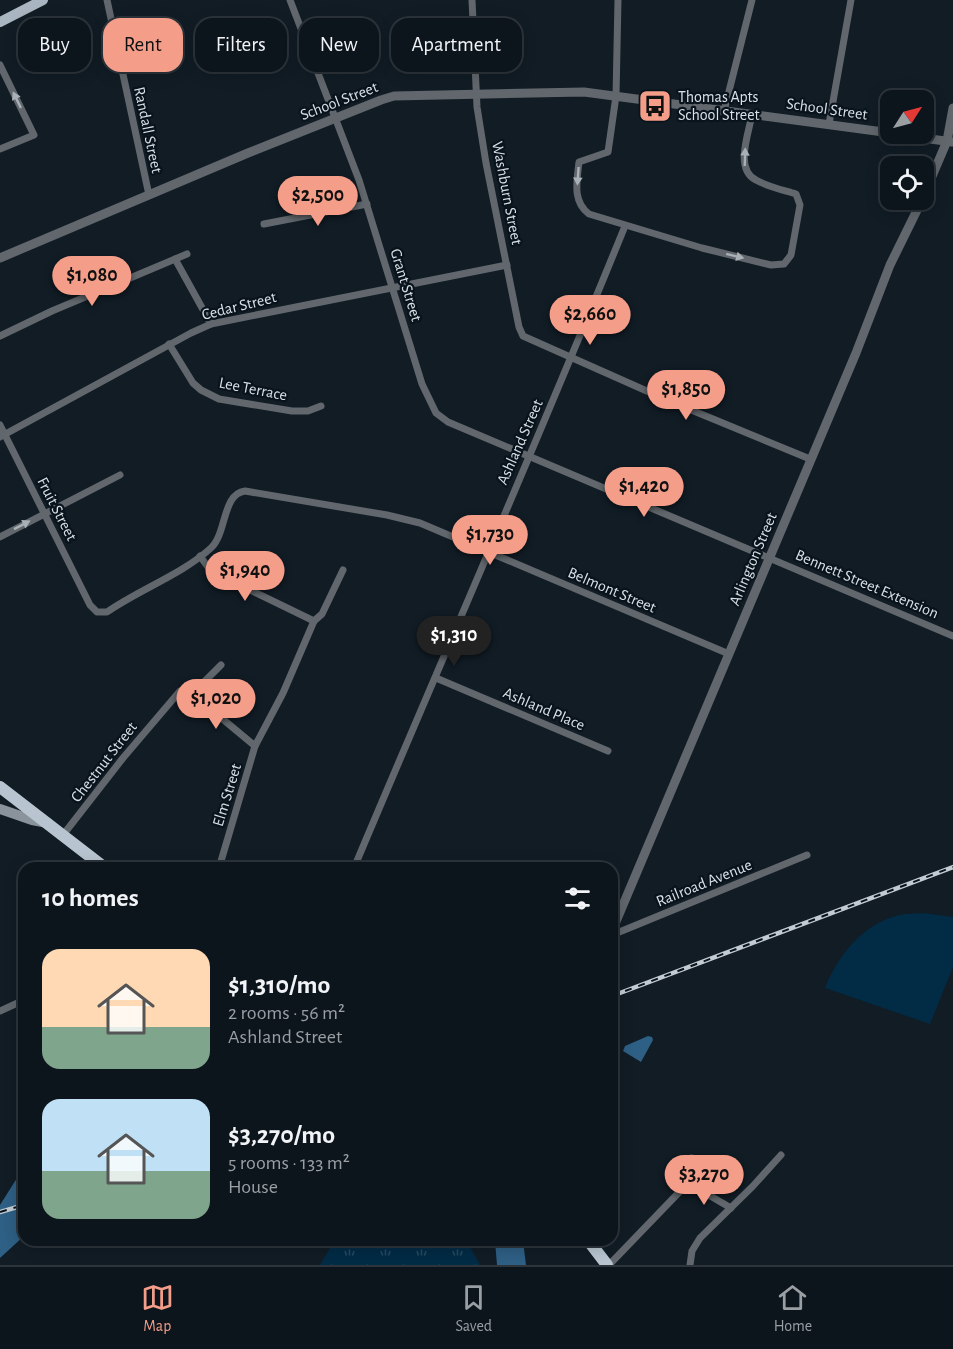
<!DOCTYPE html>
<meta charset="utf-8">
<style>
:root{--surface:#0d151c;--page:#1b2229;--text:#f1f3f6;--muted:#9a9fa3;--line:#2d343b;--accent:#f49e8a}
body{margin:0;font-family:"Alegreya Sans",sans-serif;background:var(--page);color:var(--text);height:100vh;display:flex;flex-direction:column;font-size:22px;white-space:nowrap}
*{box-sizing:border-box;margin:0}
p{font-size:20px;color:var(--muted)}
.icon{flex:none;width:33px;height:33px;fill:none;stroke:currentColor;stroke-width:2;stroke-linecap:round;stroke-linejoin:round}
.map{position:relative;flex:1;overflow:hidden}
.details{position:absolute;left:18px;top:862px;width:600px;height:384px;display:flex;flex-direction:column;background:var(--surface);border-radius:18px;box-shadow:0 3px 15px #0003,0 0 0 2px var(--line)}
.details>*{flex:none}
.guide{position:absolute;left:18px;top:18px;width:600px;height:54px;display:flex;gap:12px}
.needle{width:39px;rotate:54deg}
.controls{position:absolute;left:880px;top:90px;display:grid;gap:12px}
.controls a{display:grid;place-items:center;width:54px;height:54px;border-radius:12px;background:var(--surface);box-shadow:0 3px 15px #0003,0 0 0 2px var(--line);font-size:30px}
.price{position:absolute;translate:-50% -51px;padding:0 14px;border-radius:21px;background:var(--accent);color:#111;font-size:20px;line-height:39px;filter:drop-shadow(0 2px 3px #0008)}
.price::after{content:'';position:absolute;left:50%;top:36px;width:18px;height:14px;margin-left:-9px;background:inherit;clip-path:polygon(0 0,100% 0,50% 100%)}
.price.active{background:#222;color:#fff}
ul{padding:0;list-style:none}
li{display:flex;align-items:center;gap:18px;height:150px;padding:0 24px}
li span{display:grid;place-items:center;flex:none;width:168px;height:120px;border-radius:18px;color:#555}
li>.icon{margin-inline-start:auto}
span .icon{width:72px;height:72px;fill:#fffc;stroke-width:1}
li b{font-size:26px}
h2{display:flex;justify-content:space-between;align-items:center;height:72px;padding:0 24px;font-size:26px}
.tag{padding:0 21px;border-radius:18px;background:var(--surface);box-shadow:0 3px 15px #0003,0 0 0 2px var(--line);font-size:21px;line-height:54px}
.tag.active{background:var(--accent);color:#111}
.tab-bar{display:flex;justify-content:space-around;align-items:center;height:84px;border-top:2px solid var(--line);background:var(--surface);font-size:16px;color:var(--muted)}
.tab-bar a{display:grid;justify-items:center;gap:3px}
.tab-bar .active{color:var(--accent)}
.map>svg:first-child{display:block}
.green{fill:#022b45}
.park{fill:url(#park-tufts)}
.water{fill:#2e5f84}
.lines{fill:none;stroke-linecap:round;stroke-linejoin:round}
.minor{stroke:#61676c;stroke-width:7}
.tertiary{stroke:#61676c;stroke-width:9}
.secondary{stroke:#8a939b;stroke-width:10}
.primary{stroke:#a9b5c0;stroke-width:10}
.trunk{stroke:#b8c5d0;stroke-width:12}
.rail-casing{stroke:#c3cbd2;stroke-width:4.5}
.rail{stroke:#09131c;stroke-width:2;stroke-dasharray:7;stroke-linecap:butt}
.oneway{fill:#a9b0b6}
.labels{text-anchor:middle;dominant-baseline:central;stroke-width:4.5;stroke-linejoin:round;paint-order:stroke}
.poi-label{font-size:16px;fill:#d9e1e7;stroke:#09131c;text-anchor:start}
.street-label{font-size:16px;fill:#d9e1e7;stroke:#09131c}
</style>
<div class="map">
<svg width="953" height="1265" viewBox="0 0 953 1265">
<defs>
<pattern id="park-tufts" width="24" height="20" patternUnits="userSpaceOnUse" patternTransform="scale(1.5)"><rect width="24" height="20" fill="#022b45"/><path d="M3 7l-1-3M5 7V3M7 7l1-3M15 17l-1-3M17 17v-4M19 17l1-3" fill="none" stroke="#264960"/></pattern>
</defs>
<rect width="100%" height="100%" fill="#111c25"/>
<path class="green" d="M923 913 953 917V967L930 1024 825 988C838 955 863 924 899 915 907 913 915 914 923 913Z"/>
<path class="park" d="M335 1240 467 1241 480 1265H320Z"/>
<g class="water">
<path d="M648 1036 652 1037 653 1040 641 1062 623 1051 625 1046Z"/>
<path d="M24 1167V1236L0 1258V1205Z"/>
<path d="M495 1241H523L526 1265H497Z"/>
</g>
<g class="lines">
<g class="minor">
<path d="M107 0 149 195"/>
<path d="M290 0 359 180 422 384 436 413 448 422 953 636"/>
<path d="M472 0 477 107 486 163 519 327 523 336 667 400 810 459"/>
<path d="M618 0 616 96 608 152 579 162C577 181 572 201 589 214L702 248 771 265 784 264 791 255 800 205 796 194C783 190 768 187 756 180 734 169 749 133 752 114"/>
<path d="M0 65 34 135 0 149"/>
<path d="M724 111 752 0"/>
<path d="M829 124 851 0"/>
<path d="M264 224 367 204"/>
<path d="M175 259 211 324"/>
<path d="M0 336 52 311 187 254"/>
<path d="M169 344 193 383 201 390 219 399 292 411H308L321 406"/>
<path d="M0 425 90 605 97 612H107C140 589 181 575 211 548 227 533 222 494 245 491L387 515 420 523 729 654"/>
<path d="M0 437 191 333 211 324 507 265"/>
<path d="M0 537 120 475"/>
<path d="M200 556 208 567 219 575 314 621"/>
<path d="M436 678 608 751"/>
<path d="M192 694 221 665"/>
<path d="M63 835 123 758 180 691H189L255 746"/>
<path d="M219 868 255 746 283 693 314 621 322 614 343 570"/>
<path d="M354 868C444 654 538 441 625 226"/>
<path d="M612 935 807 855"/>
<path d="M0 1011 24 1000"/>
<path d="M687 1174H696L703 1167 697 1159 691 1158 686 1163 688 1183"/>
<path d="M688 1183 731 1208"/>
<path d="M609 1265 688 1183"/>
<path d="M690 1265 692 1251 700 1238 753 1186 781 1155"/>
</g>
<g class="tertiary">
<path d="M895 134 952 142"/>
<path d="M924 195 947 141 953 108"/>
<path d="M0 258 248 153 381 100 394 96 584 92 891 133"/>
<path d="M612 931 856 353 890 265 922 200"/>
</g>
<path class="secondary" d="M0 809 32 820 48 823"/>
<path class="primary" d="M0 22 43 0"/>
<g class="trunk">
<path d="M0 787 105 868"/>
<path d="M588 1240 607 1265"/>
</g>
<g class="rail-casing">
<g id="rail">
<path d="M612 996 953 867"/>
<path d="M0 1212 24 1205"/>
</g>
</g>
<use href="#rail" class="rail"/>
</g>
<defs><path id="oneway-solid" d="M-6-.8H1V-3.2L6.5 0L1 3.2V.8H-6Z" transform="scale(1.5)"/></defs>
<g class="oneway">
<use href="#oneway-solid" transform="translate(17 100) rotate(-116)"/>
<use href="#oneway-solid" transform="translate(745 157) rotate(-88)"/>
<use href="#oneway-solid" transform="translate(578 176) rotate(94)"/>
<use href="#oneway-solid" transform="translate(735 256) rotate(14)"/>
<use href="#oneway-solid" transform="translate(22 525) rotate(-27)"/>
</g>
<defs>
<g id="bus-square" transform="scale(1.725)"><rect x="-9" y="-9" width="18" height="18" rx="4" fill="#f49e8a" stroke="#09131c"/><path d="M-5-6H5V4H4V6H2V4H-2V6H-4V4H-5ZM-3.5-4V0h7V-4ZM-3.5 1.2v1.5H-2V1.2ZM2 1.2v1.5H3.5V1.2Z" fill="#111"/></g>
</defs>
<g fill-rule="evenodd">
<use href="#bus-square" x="655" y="106"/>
</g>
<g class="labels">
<g class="poi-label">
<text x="678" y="97">Thomas Apts<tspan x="678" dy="18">School Street</tspan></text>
</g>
<g class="street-label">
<text transform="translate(339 101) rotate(-21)">School Street</text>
<text transform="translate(827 109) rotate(8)">School Street</text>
<text transform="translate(148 130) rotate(78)">Randall Street</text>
<text transform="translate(507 193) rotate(79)">Washburn Street</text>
<text transform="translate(406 285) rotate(73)">Grant Street</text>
<text transform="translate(239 306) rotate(-14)">Cedar Street</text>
<text transform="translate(253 389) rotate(11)">Lee Terrace</text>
<text transform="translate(520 442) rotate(-66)">Ashland Street</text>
<text transform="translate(57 509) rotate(63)">Fruit Street</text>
<text transform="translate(753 559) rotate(-67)">Arlington Street</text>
<text transform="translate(867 584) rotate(23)">Bennett Street Extension</text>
<text transform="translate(612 590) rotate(23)">Belmont Street</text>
<text transform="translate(544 709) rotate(23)">Ashland Place</text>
<text transform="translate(104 762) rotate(-52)">Chestnut Street</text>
<text transform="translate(227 795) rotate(-73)">Elm Street</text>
<text transform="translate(704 883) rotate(-22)">Railroad Avenue</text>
</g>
</g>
</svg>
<div class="controls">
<a><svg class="needle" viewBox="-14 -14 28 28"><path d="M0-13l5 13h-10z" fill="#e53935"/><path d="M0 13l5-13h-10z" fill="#9a9fa3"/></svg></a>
<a><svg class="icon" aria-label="locate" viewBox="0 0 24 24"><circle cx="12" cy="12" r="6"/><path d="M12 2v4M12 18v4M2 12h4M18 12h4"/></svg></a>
</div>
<b class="price" style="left:318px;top:227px">$2,500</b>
<b class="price" style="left:92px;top:307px">$1,080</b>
<b class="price" style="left:590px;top:346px">$2,660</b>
<b class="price" style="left:686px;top:421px">$1,850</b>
<b class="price" style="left:644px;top:518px">$1,420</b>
<b class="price" style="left:490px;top:566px">$1,730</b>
<b class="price" style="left:245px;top:602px">$1,940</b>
<b class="price active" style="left:454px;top:667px">$1,310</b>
<b class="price" style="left:216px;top:730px">$1,020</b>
<b class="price" style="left:704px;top:1206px">$3,270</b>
<div class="guide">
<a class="tag">Buy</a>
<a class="tag active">Rent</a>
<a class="tag">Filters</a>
<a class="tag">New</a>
<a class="tag">Apartment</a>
</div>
<section class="details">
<h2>10 homes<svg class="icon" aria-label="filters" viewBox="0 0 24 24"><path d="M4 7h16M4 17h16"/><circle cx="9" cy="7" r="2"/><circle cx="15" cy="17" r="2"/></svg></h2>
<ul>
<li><span style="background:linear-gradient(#ffd9b3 65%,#7fa58c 0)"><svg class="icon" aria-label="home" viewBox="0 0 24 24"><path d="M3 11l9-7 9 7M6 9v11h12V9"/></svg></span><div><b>$1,310/mo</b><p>2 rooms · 56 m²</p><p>Ashland Street</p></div></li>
<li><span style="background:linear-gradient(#bfe0f5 60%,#7fa58c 0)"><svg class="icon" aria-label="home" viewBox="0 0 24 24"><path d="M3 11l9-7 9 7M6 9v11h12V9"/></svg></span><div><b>$3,270/mo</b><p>5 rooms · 133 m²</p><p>House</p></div></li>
</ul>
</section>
</div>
<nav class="tab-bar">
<a class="active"><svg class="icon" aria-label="map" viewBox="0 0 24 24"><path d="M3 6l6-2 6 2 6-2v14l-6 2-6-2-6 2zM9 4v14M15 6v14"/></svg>Map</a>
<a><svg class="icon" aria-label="saved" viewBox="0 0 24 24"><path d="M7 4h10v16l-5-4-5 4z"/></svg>Saved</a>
<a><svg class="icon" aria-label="home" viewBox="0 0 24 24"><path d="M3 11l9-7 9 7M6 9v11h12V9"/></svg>Home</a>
</nav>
